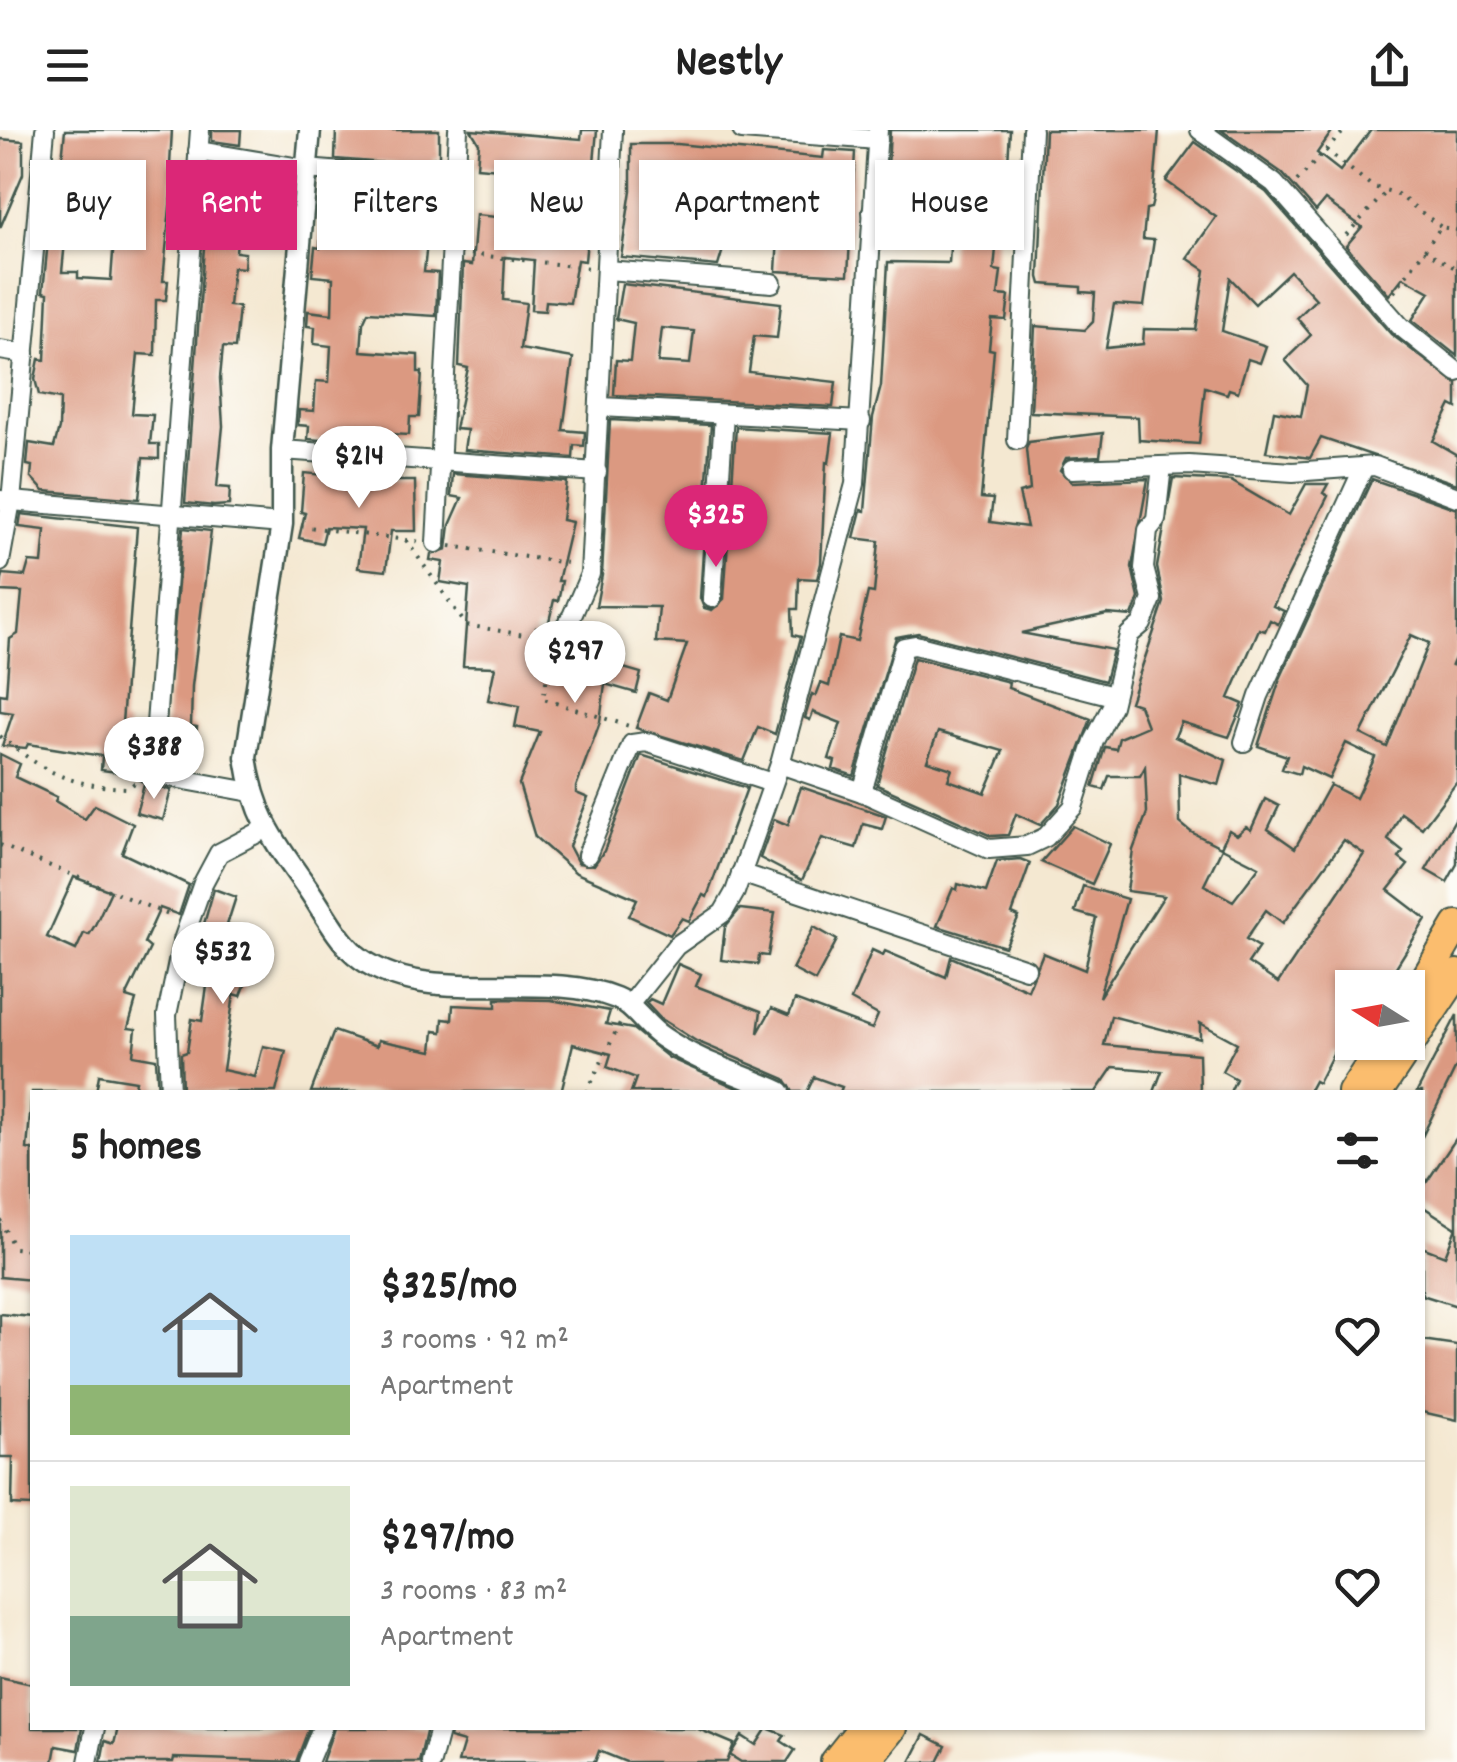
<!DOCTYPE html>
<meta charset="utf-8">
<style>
:root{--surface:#fff;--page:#f2f2f2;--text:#222;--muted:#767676;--line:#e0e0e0;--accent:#db2777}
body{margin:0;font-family:Dekko,sans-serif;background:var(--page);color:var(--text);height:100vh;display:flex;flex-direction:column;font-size:38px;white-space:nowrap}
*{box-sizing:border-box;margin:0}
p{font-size:32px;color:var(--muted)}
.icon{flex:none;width:55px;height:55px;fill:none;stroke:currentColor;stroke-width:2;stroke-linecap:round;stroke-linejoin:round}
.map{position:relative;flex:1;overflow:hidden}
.sheet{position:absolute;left:30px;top:960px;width:1395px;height:640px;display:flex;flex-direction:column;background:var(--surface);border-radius:0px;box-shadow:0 2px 8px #0004}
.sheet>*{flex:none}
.guide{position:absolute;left:30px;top:30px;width:1398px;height:90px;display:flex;gap:20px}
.needle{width:65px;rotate:281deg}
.buttons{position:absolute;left:1335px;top:840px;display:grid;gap:20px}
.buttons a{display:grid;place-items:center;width:90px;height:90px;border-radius:0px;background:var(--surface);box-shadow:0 2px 8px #0004;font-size:50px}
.price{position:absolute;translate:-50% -85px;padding:0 22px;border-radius:35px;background:#fff;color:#222;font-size:32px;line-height:65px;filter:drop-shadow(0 2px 5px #0008)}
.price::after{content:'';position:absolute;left:50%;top:60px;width:30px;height:22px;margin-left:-15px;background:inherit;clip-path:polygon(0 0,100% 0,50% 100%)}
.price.on{background:var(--accent);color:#fff}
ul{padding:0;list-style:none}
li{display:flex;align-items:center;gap:30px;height:250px;padding:0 40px}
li+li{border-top:2px solid var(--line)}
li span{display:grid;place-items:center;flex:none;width:280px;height:200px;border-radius:0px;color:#555}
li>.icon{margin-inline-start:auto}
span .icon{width:120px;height:120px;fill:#fffc;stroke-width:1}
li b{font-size:42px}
h2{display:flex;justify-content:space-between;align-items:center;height:120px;padding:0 40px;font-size:42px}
.tag{padding:0 35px;border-radius:0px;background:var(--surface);box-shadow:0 2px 8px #0004;font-size:35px;line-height:90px}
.tag.on{background:var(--accent);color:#fff}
header{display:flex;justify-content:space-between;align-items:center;height:130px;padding:0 40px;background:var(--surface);font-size:45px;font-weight:700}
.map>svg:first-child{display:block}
.building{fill:#db9981;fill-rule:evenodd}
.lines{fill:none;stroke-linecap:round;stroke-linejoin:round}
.minor-casing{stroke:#3f574c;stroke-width:22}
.tertiary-casing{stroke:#3f574c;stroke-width:25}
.primary-casing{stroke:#3f574c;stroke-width:32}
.path{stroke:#3f574c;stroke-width:4;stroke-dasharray:2.5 8;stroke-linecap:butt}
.minor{stroke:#fff;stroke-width:18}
.tertiary{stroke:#fff;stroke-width:20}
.primary{stroke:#fbbd6e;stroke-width:28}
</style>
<header><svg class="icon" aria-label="menu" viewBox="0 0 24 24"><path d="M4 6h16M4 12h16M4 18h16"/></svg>Nestly<svg class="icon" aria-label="share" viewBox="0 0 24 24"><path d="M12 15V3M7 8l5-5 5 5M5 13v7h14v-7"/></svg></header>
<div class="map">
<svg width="1457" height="1632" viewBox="0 0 1457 1632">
<rect width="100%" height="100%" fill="#fdfcf7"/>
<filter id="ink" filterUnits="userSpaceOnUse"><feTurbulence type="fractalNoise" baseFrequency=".01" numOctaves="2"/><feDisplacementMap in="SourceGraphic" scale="20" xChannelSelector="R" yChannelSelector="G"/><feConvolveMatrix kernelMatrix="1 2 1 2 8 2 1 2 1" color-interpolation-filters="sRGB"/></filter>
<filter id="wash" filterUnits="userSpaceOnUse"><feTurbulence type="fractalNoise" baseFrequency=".0048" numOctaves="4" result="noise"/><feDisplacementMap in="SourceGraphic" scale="40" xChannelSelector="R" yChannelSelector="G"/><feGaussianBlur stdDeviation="2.25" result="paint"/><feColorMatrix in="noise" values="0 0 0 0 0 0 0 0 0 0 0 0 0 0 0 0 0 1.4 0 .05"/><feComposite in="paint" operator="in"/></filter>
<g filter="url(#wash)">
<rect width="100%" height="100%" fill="#f4e8d1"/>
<g id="blocks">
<g class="building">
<path d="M65 0H172L170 35H174L163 151H168L166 170H156L155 225 138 224 132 284 153 285 150 314H159V329L143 328 139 369 44 361 31 347 32 336 27 335 29 313 54 317 59 298 60 269 39 265 35 249 39 229 45 230 48 163 43 162 55 39 61 40ZM66 101 114 109 111 150 78 148V142H62Z"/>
<path d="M212 0H241L240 15 212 11Z"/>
<path d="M336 0H439V28H434V37L335 29Z"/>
<path d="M471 0 581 9 582 0H597L585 131 577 130 570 173 546 171 545 181 531 180 534 130 505 127 503 170 526 173 520 219 573 228 563 300 585 302 584 316 574 315 573 328 464 320 467 300 455 299 468 238 459 236 463 134 472 135 476 85 541 91 544 37 500 33 499 39 477 37 479 13Z"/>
<path d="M890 0H1010L1005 82 897 72 896 60 887 58Z"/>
<path d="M1045 0H1159L1153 70 1151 78 1146 79 1143 109 1154 110 1144 176 1114 174 1106 218 1143 214 1144 199 1196 200 1205 140 1187 128 1216 87 1166 51 1195 12 1266 62 1391 204 1457 254V278L1451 275 1433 311 1457 325V354L1321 308 1310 328 1266 322 1274 281 1301 286 1307 255 1285 230 1311 205 1297 188 1316 169 1290 141 1255 174 1230 148 1222 201 1266 216 1260 233 1248 229 1238 262 1229 259 1227 264 1205 257 1199 314 1139 310 1138 287 1031 282 1035 196 1085 200 1093 192 1095 163 1081 162V157L1041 154 1039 147Z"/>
<path d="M1221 0H1333L1317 23 1340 41 1371 0H1457V226L1412 190 1430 162 1403 147 1389 165 1346 116 1362 97 1325 70 1316 81 1282 43Z"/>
<path d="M0 9 23 11V44L0 98Z"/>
<path d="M631 14H677L823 28 824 20 855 22 848 145 776 141 780 73 736 69 734 108H730L729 116H724L718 136 621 127 631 60Z"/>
<path d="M209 50 226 51 241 62 236 122 245 123 244 138 233 137 229 176 239 177 235 218 223 217 220 248 223 296 217 357 230 358 229 375 214 376 185 373Z"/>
<path d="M328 53 432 62 424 142 438 143 436 186 368 182 363 193 361 221 418 225V242H422L419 287H410L409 305 390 304 389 315 308 309 309 296 298 295 299 280 314 281 316 251 329 252 331 216 314 214 315 197 307 196 308 181 332 184 333 148 312 146 315 117 320 118 322 86H326Z"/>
<path d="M951 102 997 107 994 140 1001 141 998 165 1009 166 1006 190 992 189 989 219 994 220 981 368 993 369 990 392 1027 397 1019 363 1030 360 1026 319 1029 312 1103 303 1100 326 1066 328 1060 340 1072 352 1148 349 1132 437 1139 468 1132 486 1107 484 1021 503 1113 520 1105 551 918 503 896 507 854 646 833 639 835 631 829 629 841 593 813 582 810 590 805 588 812 564 816 566 821 553 829 556 839 507 857 511 868 462 874 463 879 411 854 408 861 380 865 381 873 287 881 256 888 132 949 133Z"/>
<path d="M622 154 781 173 777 208 754 206 749 242 836 252 833 277 614 265 616 230 630 231 634 193 616 189ZM662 198 694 201 690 234 658 232Z"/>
<path d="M610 290 711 295 706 362 684 363 681 405 704 406 700 468 704 478 712 480 724 469 736 297 833 303 829 333 826 332 821 433 817 449 799 448 798 479H792L793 505 801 507 775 604 758 597 744 631 636 598 649 563 667 570 687 514 656 512 659 477 596 476 602 445Z"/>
<path d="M366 338 383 340 382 351H415L416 401H391L386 441 358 438 363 399 326 397 322 413 299 408 305 383 301 382 304 343 366 349Z"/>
<path d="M453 344 567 352 562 390 572 392 558 451H562L558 471 554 470 547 500 536 498 532 528 576 536H592L593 529 641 543 636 563 605 554 600 592 576 657V663L588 668 569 716 578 733 594 735 604 721 641 625 747 658 707 767 703 765 689 791 682 788 670 805 629 786 637 769 576 743 535 707 519 654 540 602 515 597 519 576 488 570 495 537 463 536 469 457 440 452 443 432 430 430 431 424 447 419 450 395 462 368 451 366Z"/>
<path d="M1173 348 1231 351 1289 385 1306 354H1328L1323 363 1328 366 1273 476 1284 481 1278 494 1270 490 1265 501 1259 499 1229 568 1243 574 1229 607 1181 592 1175 607 1226 630 1219 655 1179 644 1180 693 1191 702 1221 717 1229 700 1237 705 1246 697 1251 700 1265 669 1279 676 1268 699 1295 718 1330 655 1356 668 1375 627 1346 613 1329 649 1301 636 1299 644 1282 639 1287 626 1258 616 1280 549 1372 349 1457 379V523L1452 535 1457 536V652L1422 698 1401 683 1388 710 1403 722 1399 728 1408 735 1388 760 1426 789 1383 858H1352V902L1340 925 1334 922 1318 953 1314 951 1308 962H1230L1236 949 1222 941 1237 913 1200 893V909L1111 886 1104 915 1199 924 1200 962H1154L1162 941 1113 937 1096 962H840L842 957 814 947 807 962H793L785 949 696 911 660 888 646 873 650 869 661 874 678 834 701 844 696 856 761 881 758 903 772 878 789 885 795 870 872 899 878 885 851 870 872 820 883 825 885 821 946 847 951 827 1028 860 1043 823 1085 840 1096 788 1075 782 1083 756 1127 769 1099 867 1164 766 1127 761 1133 720 1147 683 1145 637 1140 646H1109L1104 660 1093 657 1105 617 1116 619 1119 608 1147 596 1139 575 1130 572 1164 472 1157 437ZM1411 505 1429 513 1387 617 1361 604ZM1344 710 1364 724 1278 853 1248 833 1259 817 1246 809 1266 780 1283 793ZM1222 718 1259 737 1233 771 1204 755Z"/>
<path d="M21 384 137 397 122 593 128 594 127 605 141 606 124 643 101 640 102 626 28 614 26 618 2 616 13 583 0 581V564L6 565 10 509 18 504 22 462 0 461 3 444 25 446 29 432 42 433 45 400 19 397Z"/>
<path d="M183 398 211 401 192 556 191 596 197 597 194 617 185 616 181 636 162 633Z"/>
<path d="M914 528 1009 552 1008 558 1091 589 1059 674 1040 695 1016 684 1008 705 991 706 877 655ZM938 602 1003 621 985 663 948 650 952 639 927 631Z"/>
<path d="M0 624 20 634 15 647 57 667 55 671 85 689 95 675 133 694 122 723 189 755 179 785 160 778 144 813 150 818 126 867 136 870 128 898 136 899 133 925 156 929 158 962H134L136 951 99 945 96 962H32L27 1019 32 1020V1150L0 1147ZM74 747 111 761 95 795 89 805 84 803 76 820 47 807Z"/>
<path d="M144 655 171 660 163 690 136 683Z"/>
<path d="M801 657 886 686 882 699 863 694 856 718 822 708 802 750 760 728 774 689 788 695Z"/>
<path d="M1457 686V734L1447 752 1426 740Z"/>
<path d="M1073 696 1110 714 1092 754 1041 732Z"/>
<path d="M1020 729 1030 733 1012 784 1019 787 1005 817 937 796 953 758 957 760 958 754 986 762 997 731Z"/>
<path d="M214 759 236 767 227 795 263 808 241 866 234 864 223 940 255 947 263 916 286 921 276 962H182L181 924 187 922 192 889 202 891 207 856 188 850Z"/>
<path d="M740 779 775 783 768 826 759 825 758 834 721 830 725 797Z"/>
<path d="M814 797 837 810 815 851 792 839Z"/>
<path d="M496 869 551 870 610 881 606 894 633 899 669 928 746 962H631L636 948 607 937 611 924 573 914 561 962H311L334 901 377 916 378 910 432 921 434 901 442 902 443 889 452 890 453 875 496 877Z"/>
<path d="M1457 885V935L1422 1007V962H1417Z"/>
<path d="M1457 1007V1176L1422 1165V1117L1445 1126 1456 1098 1422 1076V1059Z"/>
<path d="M0 1184 32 1187V1376L12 1375 13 1327H0Z"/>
<path d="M1422 1210 1457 1215V1290L1422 1282Z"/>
<path d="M0 1547 32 1554V1598H82L78 1620 56 1616 53 1632H0Z"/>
<path d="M118 1598H309L296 1632 174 1628 173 1632H101L105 1611 114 1614Z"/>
<path d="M334 1598H427L419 1632H322Z"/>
<path d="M452 1598H696L734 1614 727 1632H626L599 1621 595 1632H458L464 1612 450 1608Z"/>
<path d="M767 1598 785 1605 781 1611 795 1620 787 1632H741L730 1625 742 1606 756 1615Z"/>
<path d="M924 1605 946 1616 938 1632H910Z"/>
</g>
</g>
</g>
<g filter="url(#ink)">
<use href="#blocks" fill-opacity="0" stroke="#3f574c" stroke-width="2.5"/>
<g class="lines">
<g class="minor-casing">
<g id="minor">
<path d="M200 0 156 594 147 643 251 662"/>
<path d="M742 0 878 10"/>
<path d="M1200 0 1274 53 1400 196 1457 242"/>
<path d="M198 21 306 39 454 51"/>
<path d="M872 82 1026 97"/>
<path d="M607 140 772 153"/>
<path d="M0 220 25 224"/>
<path d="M601 277 861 291"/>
<path d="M1017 310 1032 0"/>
<path d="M282 320 597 342"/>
<path d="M1072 339 1189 335 1293 342 1375 336 1457 367"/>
<path d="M0 370 282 394"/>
<path d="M436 413 458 0"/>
<path d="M0 432 11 371 45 0"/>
<path d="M712 468 724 284"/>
<path d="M553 514 572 486 590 444 613 0"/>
<path d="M1244 612 1259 566 1364 337"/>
<path d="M780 634 862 662 989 719 1027 716 1046 707 1073 677 1094 611 1112 576 1129 505 1142 494 1152 469 1144 438 1148 400 1156 390 1162 336"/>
<path d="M862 662 904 517 915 515 1113 566"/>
<path d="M587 725 632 614 646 612 772 653"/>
<path d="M741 743 1026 839"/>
<path d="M629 875 676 816 723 783 735 762 780 634 855 354 878 0"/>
<path d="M170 962 167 885 182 813 203 753 219 723 265 699"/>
<path d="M88 1632 95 1598"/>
<path d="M308 1632 322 1598"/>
<path d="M431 1632 440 1598"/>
</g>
</g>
<g class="tertiary-casing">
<path id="tertiary" d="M310 0 282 320V394L246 627C254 684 273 710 306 756 321 777 336 807 355 824 420 880 539 837 616 868 635 876 645 896 662 907 698 932 740 944 780 962"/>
</g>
<g class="primary-casing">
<g id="primary">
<path d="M1408 878 1457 795"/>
<path d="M1352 962 1385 912"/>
<path d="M1378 962 1457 844"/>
<path d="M835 1632 862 1598"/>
<path d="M865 1632 892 1598"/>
</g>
</g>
<g class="path">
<path d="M1326 20 1373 57 1396 63 1441 97"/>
<path d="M1297 51 1345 0"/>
<path d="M1346 105 1387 61"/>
<path d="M1424 120 1457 139"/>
<path d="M470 124 590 138"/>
<path d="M1394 162 1441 97 1457 100"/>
<path d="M301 396 421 412"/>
<path d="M406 410 466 495 536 507"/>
<path d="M450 416 574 434"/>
<path d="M550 530 543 569 629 596"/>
<path d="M0 606C45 643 70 656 128 658L136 652"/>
<path d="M0 715 171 786"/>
<path d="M587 962 620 893"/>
<path d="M0 1090 14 1118 32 1120"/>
</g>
<use href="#minor" class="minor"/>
<use href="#tertiary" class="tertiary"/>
<use href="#primary" class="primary"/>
</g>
</g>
</svg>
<div class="buttons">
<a><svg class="needle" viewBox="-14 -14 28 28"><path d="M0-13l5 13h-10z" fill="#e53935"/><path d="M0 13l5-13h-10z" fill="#767676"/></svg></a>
</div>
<b class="price" style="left:359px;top:381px">$214</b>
<b class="price on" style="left:716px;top:440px">$325</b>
<b class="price" style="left:575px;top:576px">$297</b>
<b class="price" style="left:154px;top:672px">$388</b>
<b class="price" style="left:223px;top:877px">$532</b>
<div class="guide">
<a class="tag">Buy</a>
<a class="tag on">Rent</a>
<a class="tag">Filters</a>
<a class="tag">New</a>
<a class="tag">Apartment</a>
<a class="tag">House</a>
</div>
<section class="sheet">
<h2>5 homes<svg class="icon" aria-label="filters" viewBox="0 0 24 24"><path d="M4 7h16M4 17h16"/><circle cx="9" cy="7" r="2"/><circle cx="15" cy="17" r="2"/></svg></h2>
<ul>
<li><span style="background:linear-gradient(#bfe0f5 75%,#8fb573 0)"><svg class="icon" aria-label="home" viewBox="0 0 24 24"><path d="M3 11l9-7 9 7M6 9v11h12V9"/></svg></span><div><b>$325/mo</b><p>3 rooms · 92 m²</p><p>Apartment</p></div><svg class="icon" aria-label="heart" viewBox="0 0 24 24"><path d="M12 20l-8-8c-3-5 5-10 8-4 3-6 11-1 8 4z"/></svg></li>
<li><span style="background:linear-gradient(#dfe7d0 65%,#7fa58c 0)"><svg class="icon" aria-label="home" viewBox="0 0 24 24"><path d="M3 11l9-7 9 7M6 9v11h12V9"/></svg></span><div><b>$297/mo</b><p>3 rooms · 83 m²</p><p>Apartment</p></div><svg class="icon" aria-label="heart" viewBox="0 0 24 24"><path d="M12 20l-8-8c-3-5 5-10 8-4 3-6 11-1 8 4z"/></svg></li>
</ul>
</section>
</div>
